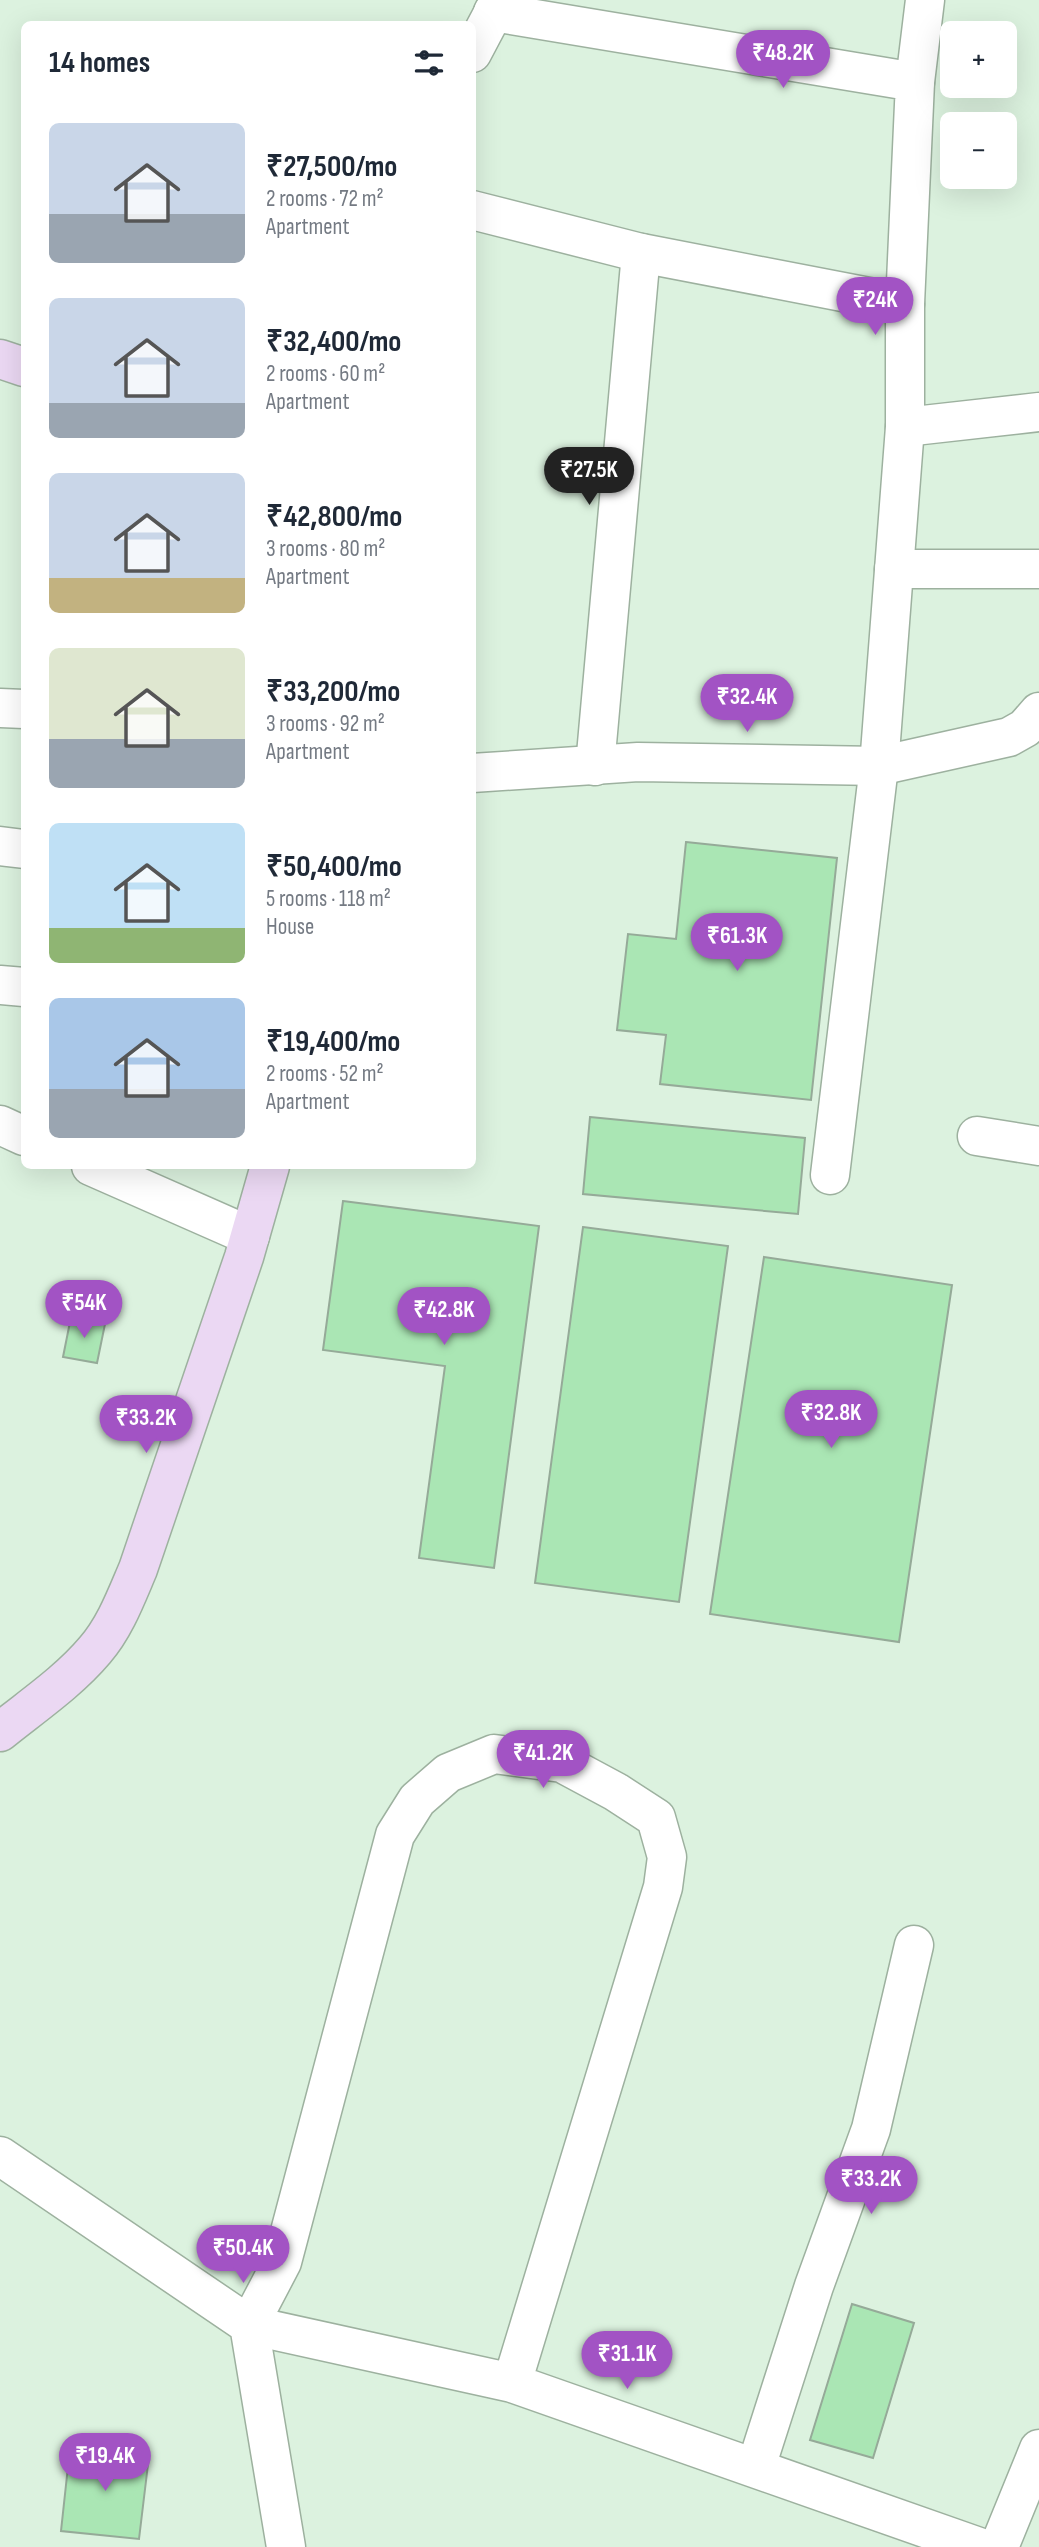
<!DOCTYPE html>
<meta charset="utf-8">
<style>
:root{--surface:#fff;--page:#f6f6f7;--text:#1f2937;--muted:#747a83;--accent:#a253c4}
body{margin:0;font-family:"Sofia Sans Condensed",sans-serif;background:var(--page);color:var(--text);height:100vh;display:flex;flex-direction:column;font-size:26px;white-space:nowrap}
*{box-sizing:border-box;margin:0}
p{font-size:23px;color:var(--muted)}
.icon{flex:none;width:38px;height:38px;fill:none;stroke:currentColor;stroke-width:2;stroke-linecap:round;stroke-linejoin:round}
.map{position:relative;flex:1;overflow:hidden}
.sheet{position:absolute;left:21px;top:21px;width:455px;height:1148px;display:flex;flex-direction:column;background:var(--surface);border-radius:10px;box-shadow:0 7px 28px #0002}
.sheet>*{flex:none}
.tools{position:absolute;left:940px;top:21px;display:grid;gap:14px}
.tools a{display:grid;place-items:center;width:77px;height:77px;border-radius:10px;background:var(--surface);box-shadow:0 7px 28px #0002;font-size:35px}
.price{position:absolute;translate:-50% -60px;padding:0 16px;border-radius:24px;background:var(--accent);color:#fff;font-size:23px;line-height:46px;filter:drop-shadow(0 2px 4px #0008)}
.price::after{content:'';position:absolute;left:50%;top:42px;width:21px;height:16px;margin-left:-10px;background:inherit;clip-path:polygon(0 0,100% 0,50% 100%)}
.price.active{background:#222;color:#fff}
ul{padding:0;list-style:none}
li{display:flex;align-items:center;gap:21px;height:175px;padding:0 28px}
li span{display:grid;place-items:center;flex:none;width:196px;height:140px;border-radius:10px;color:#555}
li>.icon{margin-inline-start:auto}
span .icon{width:84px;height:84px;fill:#fffc;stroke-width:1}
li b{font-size:30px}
h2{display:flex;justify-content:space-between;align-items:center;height:84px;padding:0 28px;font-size:30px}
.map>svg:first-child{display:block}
.building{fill:#aae6b4;stroke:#95aa98;stroke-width:2}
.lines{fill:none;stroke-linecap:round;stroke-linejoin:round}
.street-casing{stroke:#9db19f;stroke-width:41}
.secondary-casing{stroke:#9db19f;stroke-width:41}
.street{stroke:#fff;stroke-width:38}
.secondary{stroke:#ebd8f3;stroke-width:38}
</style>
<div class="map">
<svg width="1039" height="2547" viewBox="0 0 1039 2547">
<rect width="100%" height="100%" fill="#dcf2df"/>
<g class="building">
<path d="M686 842 837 858 811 1100 660 1084 666 1035 617 1030 628 934 676 939Z"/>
<path d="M590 1117 805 1138 798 1214 583 1194Z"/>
<path d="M343 1201 539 1226 494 1568 419 1558 445 1366 323 1350Z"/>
<path d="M583 1227 728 1246 679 1602 535 1583Z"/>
<path d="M764 1257 952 1285 899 1642 710 1614Z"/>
<path d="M71 1317 105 1324 97 1363 63 1357Z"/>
<path d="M852 2304 914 2323 873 2458 810 2440Z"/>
<path d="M70 2448 149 2456 139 2539 61 2531Z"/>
</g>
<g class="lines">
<g class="street-casing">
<g id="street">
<path d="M493 12 915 82 905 304"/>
<path d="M472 53 500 0"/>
<path d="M915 82 925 0"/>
<path d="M472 210 641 253 905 304V427L879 766 830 1175"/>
<path d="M905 427 1039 412"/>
<path d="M894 569H1039"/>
<path d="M0 708 24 709"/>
<path d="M595 766 641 253"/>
<path d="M472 773 638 762 879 766 1009 737 1025 728 1039 712"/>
<path d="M0 846 24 849"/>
<path d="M0 985 24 987"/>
<path d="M0 1125 24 1136"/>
<path d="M977 1136 1039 1146"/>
<path d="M91 1166 250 1236"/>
<path d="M0 2156 249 2325 286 2547"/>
<path d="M512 2383 663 1887 667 1857 656 1818 616 1792 562 1763 494 1754 448 1773 417 1800 395 1835 282 2262 249 2325 512 2383 979 2547"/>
<path d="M756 2467 814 2286 871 2129 914 1945"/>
<path d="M999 2547 1039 2449"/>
</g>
</g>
<g class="secondary-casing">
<g id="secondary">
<path d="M0 359 24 367"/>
<path d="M0 1732C32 1706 68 1682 95 1650 115 1627 126 1597 138 1569L244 1257 270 1166"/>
</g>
</g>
<use href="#street" class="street"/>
<use href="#secondary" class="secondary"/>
</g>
</svg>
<div class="tools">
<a>+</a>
<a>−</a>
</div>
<b class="price" style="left:783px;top:90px">₹48.2K</b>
<b class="price" style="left:875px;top:337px">₹24K</b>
<b class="price active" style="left:589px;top:507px">₹27.5K</b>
<b class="price" style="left:747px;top:734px">₹32.4K</b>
<b class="price" style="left:737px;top:973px">₹61.3K</b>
<b class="price" style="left:84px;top:1340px">₹54K</b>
<b class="price" style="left:444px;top:1347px">₹42.8K</b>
<b class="price" style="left:831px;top:1450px">₹32.8K</b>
<b class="price" style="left:146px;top:1455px">₹33.2K</b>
<b class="price" style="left:543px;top:1790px">₹41.2K</b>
<b class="price" style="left:871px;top:2216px">₹33.2K</b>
<b class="price" style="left:243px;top:2285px">₹50.4K</b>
<b class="price" style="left:627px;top:2391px">₹31.1K</b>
<b class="price" style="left:105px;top:2493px">₹19.4K</b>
<section class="sheet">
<h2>14 homes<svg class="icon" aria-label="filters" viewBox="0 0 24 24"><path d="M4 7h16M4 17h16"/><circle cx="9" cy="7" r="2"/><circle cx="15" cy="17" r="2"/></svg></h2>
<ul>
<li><span style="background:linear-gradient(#c9d6e8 65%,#9aa5b1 0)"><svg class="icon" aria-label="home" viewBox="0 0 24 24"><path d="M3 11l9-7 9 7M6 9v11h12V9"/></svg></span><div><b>₹27,500/mo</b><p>2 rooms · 72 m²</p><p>Apartment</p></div></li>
<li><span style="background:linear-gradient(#c9d6e8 75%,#9aa5b1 0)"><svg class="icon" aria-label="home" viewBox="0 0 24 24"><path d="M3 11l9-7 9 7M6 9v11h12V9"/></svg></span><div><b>₹32,400/mo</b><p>2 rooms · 60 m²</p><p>Apartment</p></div></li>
<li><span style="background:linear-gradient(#c9d6e8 75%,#c2b280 0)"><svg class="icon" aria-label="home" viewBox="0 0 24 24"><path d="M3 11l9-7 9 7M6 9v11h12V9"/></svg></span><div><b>₹42,800/mo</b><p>3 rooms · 80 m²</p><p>Apartment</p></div></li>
<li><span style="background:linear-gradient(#dfe7d0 65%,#9aa5b1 0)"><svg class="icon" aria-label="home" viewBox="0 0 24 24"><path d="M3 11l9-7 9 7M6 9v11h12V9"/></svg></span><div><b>₹33,200/mo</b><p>3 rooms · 92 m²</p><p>Apartment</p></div></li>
<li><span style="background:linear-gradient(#bfe0f5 75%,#8fb573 0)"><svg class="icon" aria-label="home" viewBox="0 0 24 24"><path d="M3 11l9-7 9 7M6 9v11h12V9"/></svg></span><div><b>₹50,400/mo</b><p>5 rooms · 118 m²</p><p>House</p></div></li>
<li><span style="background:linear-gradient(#a9c7e8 65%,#9aa5b1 0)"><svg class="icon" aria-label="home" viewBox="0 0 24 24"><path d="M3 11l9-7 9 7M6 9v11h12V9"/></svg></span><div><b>₹19,400/mo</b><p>2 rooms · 52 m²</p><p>Apartment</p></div></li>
</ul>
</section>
</div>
